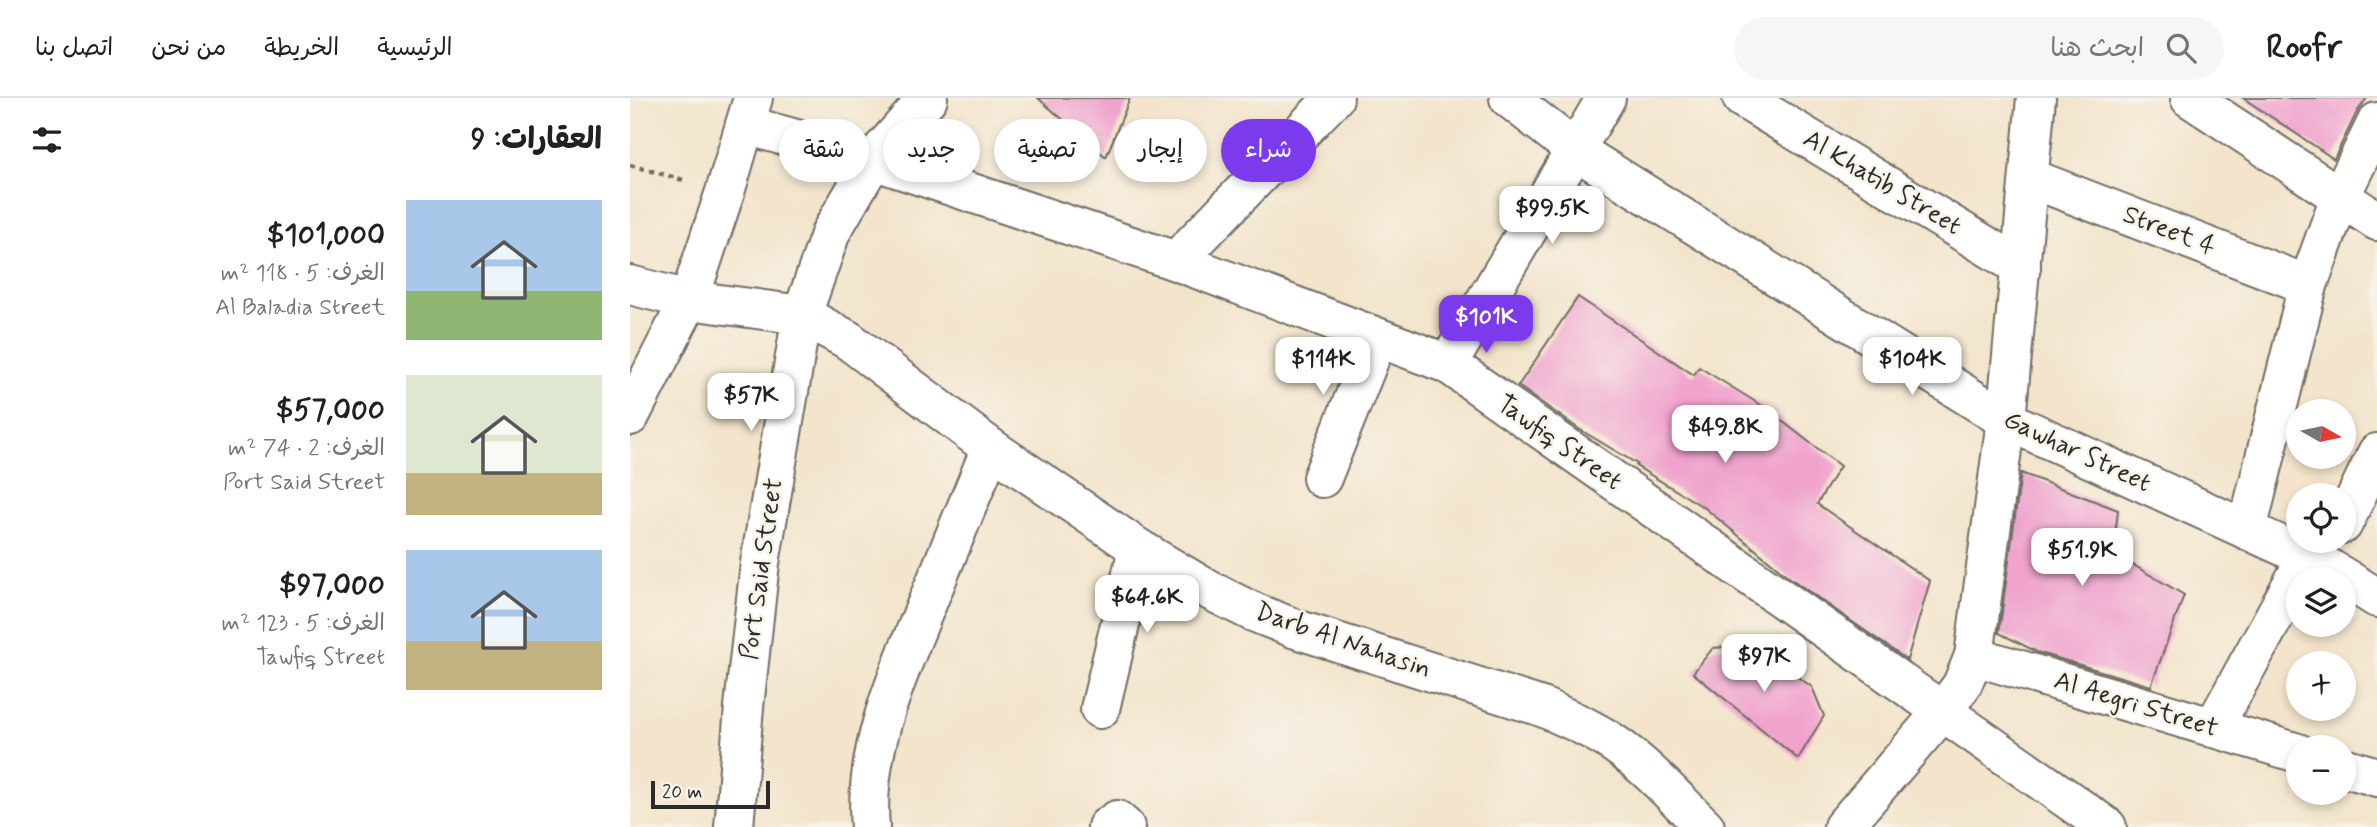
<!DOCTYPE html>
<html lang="ar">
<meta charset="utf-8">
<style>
:root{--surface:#fff;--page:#f6f6f6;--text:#202124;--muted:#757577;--line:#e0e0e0;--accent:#7c3aed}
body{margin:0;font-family:Mynerve,"Playpen Sans Arabic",sans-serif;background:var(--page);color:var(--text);direction:rtl;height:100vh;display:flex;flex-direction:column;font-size:26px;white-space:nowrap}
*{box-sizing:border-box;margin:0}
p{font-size:23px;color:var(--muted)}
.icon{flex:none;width:38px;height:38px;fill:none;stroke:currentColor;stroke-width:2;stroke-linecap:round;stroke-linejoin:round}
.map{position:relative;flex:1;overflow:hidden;direction:ltr}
.panel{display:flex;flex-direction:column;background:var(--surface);width:630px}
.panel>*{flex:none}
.hud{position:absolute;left:21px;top:21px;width:665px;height:63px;direction:rtl;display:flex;gap:14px}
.needle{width:46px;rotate:99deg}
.buttons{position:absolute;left:1656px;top:301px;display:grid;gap:14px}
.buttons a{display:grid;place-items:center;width:70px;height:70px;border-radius:50%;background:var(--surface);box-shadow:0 4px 10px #0003;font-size:35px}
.scale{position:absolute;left:21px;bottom:18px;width:119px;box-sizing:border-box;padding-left:7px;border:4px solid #2b2b2b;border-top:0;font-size:19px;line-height:24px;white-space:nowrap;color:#2b2b2b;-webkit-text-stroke:5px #f7f3e8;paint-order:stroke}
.price{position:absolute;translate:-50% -60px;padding:0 16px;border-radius:14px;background:#fff;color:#222;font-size:23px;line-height:46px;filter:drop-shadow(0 2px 4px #0008)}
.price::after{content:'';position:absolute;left:50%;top:42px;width:21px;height:16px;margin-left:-10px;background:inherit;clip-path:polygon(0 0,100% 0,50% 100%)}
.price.current{background:var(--accent);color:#fff}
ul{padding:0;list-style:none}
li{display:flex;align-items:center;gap:21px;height:175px;padding:0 28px}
li span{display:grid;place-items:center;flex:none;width:196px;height:140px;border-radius:0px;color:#555}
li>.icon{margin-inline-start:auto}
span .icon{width:84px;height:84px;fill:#fffc;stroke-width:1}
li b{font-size:30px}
h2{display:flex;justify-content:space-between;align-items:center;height:84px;padding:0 28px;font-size:30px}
.chip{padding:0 24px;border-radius:32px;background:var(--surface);box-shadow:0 4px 10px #0003;font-size:24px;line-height:63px}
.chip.current{background:var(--accent);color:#fff}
header{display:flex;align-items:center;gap:42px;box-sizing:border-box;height:98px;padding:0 35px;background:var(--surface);border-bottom:2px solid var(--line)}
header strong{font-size:33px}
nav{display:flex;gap:38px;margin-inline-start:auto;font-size:24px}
.search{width:490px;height:63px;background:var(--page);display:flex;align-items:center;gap:18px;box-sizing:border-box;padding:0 24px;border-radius:38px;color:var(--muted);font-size:26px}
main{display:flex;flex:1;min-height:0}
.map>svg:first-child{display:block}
.building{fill:#f0a3cd}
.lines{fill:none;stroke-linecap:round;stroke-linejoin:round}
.minor-casing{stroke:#716c63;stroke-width:42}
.tertiary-casing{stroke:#716c63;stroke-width:42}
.path{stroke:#716c63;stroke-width:4.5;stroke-dasharray:5 5;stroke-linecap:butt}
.minor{stroke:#fff;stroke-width:38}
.tertiary{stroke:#fff;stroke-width:38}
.labels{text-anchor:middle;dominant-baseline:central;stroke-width:5;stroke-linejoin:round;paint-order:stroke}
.street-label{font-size:26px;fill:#2b2b2b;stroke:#f7f3e8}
</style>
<header>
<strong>Roofr</strong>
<div class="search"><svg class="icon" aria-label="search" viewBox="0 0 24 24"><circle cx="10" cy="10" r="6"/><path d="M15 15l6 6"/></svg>ابحث هنا</div>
<nav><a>الرئيسية</a><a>الخريطة</a><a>من نحن</a><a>اتصل بنا</a></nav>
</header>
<main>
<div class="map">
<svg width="1747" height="729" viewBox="0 0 1747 729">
<rect width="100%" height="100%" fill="#f7f3e8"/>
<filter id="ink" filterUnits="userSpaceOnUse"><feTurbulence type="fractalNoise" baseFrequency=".0143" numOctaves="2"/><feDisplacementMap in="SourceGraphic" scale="14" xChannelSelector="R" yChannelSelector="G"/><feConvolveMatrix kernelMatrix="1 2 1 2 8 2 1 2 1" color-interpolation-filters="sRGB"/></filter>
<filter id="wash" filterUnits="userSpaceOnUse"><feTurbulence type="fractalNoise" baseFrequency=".00686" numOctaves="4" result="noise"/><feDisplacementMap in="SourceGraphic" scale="28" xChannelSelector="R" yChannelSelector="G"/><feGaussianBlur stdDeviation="1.57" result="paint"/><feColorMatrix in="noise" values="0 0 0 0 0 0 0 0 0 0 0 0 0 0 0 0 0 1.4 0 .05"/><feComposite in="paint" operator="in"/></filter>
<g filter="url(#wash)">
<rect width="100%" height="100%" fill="#f3e4cb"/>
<g id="blocks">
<g class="building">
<path d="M408 0H500L476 59Z"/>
<path d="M1613 0H1737L1727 14 1704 61Z"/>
<path d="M948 199 1064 277 1069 269 1134 309 1210 368 1187 406 1300 483 1277 562 1160 480 1075 410 1006 368 1007 366 949 331 888 288Z"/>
<path d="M1391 375 1488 412 1483 455 1554 497 1521 588 1407 554 1369 535Z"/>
<path d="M1122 547 1182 589 1194 618 1168 661 1063 575 1083 550Z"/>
</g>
</g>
</g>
<g filter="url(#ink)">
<use href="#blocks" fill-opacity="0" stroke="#716c63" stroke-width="2"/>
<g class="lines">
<g class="minor-casing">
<g id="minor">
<path d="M879 0 945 52 1376 322 1694 467 1747 500"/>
<path d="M1112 0 1391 169"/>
<path d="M1560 0 1747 123"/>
<path d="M115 27 243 62 546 163 818 266 1477 729"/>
<path d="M1400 80 1678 187"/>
<path d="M546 163 704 0"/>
<path d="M59 202 172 217 218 242 361 350 508 450 579 492 621 513 666 531 912 609C937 620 963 631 986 647 1019 670 1046 701 1075 729"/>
<path d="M818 266 976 0"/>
<path d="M692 380 748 240"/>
<path d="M1713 426 1747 355"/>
<path d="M1617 432 1678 187 1710 99 1747 24"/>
<path d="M1344 558 1668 655"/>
<path d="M470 611 508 450"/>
<path d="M1583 630 1677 459"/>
<path d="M1713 669 1747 679"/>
<path d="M104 729 114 609 130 465 172 217 201 134 243 62 298 0"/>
<path d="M240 729C233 651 269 574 298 503 319 452 340 401 361 350"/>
<path d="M477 729 487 722 495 729"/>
<path d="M1213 729 1312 614 1332 587 1344 558 1376 322 1406 0"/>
</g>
</g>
<g class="tertiary-casing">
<g id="tertiary">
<path d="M0 187 59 202"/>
<path d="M0 318 59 202 95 94 123 0"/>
</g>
</g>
<path class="path" d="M0 67 57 83"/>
<use href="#minor" class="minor"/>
<use href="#tertiary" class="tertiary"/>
</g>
</g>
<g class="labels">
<g class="street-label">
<text transform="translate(1252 85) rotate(31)">Al Khatib Street</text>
<text transform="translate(1539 133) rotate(21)">Street 4</text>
<text transform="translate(929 345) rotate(35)">Tawfiq Street</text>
<text transform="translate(1447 354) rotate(25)">Gawhar Street</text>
<text transform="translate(132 471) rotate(-82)">Port Said Street</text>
<text transform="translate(713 543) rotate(19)">Darb Al Nahasin</text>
<text transform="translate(1506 607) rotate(17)">Al Aegri Street</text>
</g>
</g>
</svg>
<div class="buttons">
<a><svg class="needle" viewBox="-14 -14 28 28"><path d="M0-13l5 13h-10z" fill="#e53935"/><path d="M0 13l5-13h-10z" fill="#757577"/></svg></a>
<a><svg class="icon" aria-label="locate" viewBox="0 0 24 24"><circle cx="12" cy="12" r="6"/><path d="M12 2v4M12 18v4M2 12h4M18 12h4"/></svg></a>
<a><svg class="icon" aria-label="layers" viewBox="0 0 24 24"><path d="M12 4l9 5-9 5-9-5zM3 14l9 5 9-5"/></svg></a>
<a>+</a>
<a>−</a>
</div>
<div class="scale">20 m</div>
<b class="price" style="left:922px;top:148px">$99.5K</b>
<b class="price current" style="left:856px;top:257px">$101K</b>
<b class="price" style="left:693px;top:299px">$114K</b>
<b class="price" style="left:1282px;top:299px">$104K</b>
<b class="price" style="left:121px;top:335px">$57K</b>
<b class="price" style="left:1095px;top:367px">$49.8K</b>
<b class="price" style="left:1452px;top:490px">$51.9K</b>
<b class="price" style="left:517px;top:537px">$64.6K</b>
<b class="price" style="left:1134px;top:596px">$97K</b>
<div class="hud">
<a class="chip current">شراء</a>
<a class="chip">إيجار</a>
<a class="chip">تصفية</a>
<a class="chip">جديد</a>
<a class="chip">شقة</a>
</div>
</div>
<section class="panel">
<h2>العقارات: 9<svg class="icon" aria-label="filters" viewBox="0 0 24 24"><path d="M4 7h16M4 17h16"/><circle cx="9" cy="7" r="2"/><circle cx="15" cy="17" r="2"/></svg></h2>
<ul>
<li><span style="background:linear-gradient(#a9c7e8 65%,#8fb573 0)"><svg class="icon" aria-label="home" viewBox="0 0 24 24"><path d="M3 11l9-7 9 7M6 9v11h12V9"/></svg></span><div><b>$101,000</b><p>الغرف: 5 · 118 m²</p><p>Al Baladia Street</p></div></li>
<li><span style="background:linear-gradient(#dfe7d0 70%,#c2b280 0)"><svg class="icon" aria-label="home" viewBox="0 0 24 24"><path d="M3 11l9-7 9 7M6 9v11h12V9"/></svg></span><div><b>$57,000</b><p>الغرف: 2 · 74 m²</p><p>Port Said Street</p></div></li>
<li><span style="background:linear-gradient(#a9c7e8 65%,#c2b280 0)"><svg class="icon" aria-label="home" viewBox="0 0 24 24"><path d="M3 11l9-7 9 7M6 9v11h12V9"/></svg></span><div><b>$97,000</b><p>الغرف: 5 · 123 m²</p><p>Tawfiq Street</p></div></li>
</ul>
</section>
</main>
